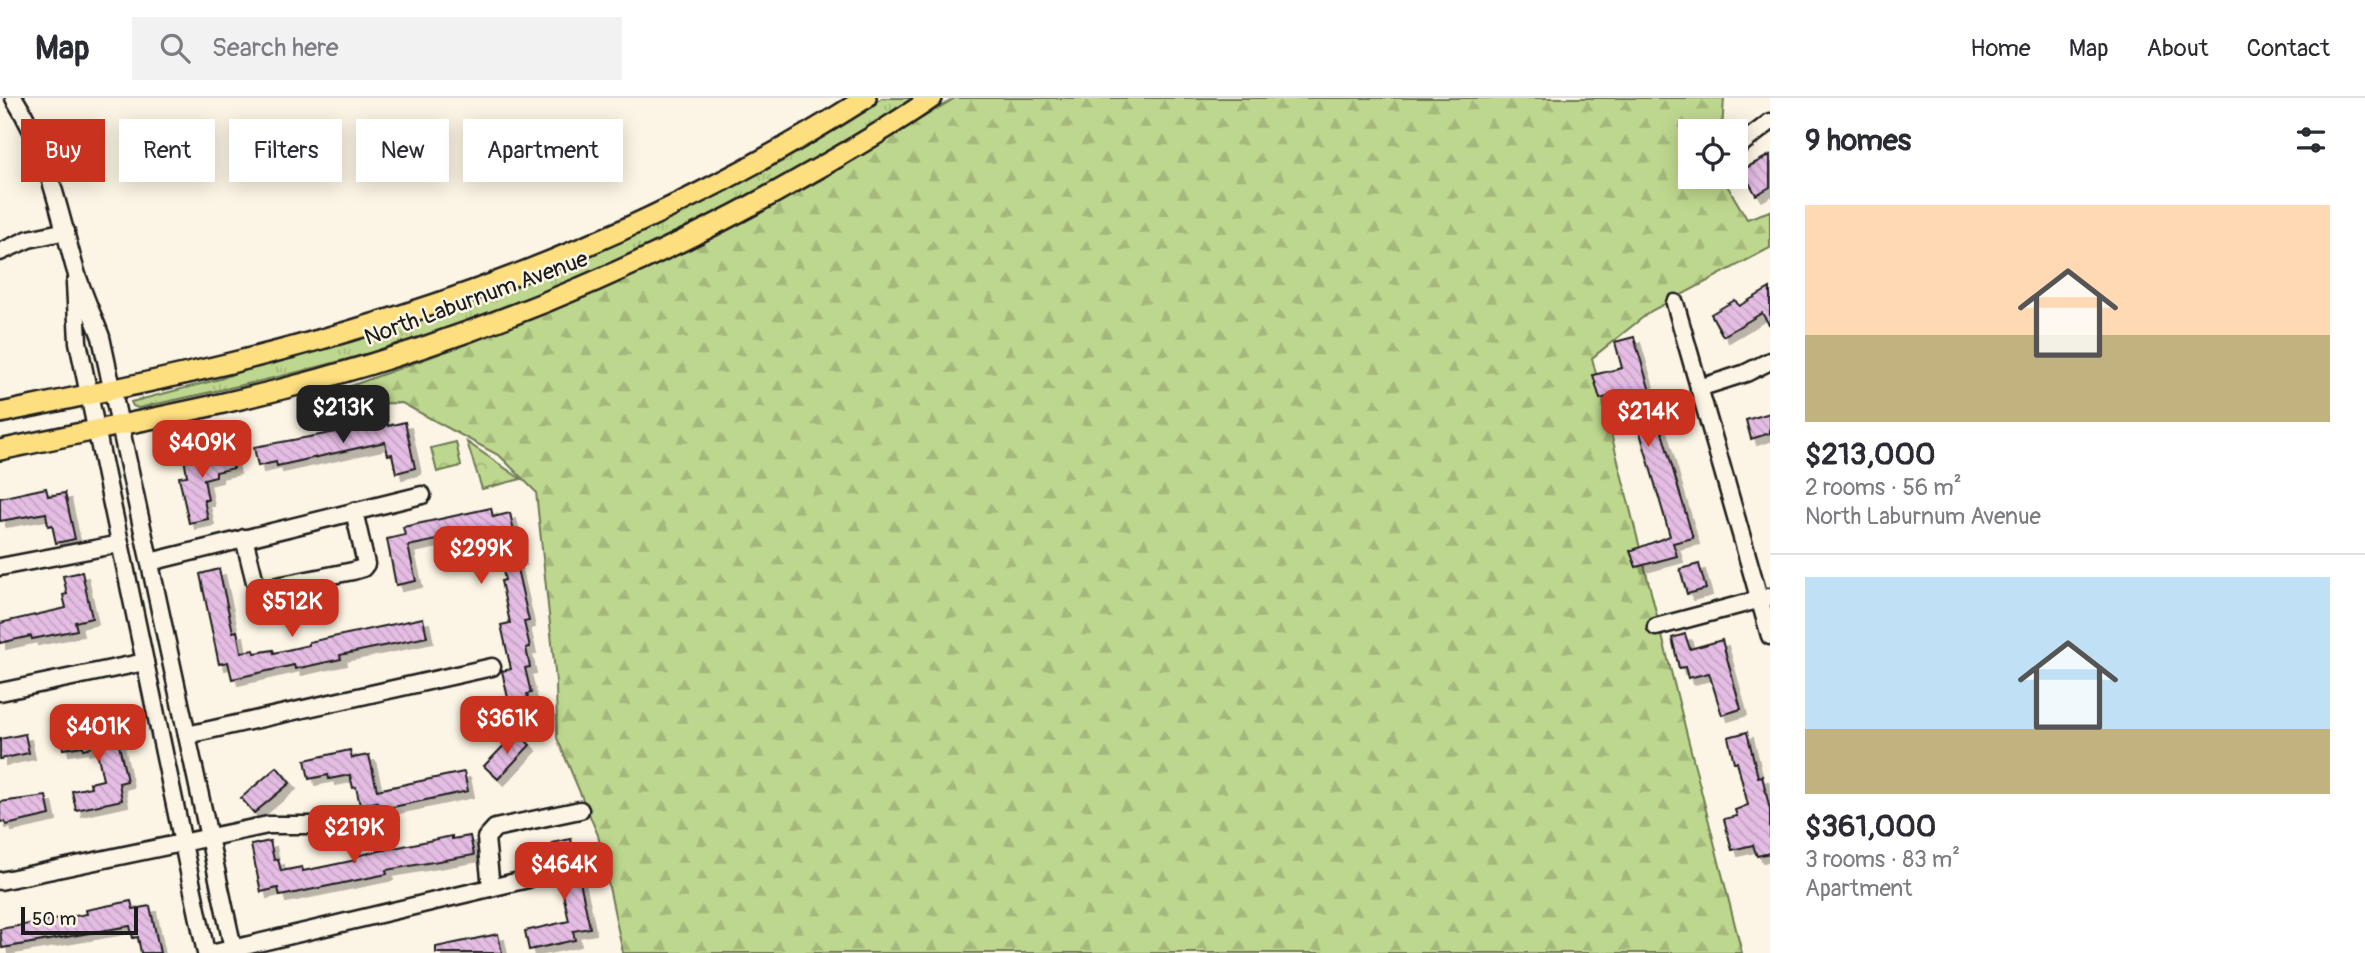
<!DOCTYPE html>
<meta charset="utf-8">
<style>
:root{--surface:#fff;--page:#f2f2f3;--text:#2b2b33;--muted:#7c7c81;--line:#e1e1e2;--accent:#c8321e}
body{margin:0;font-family:Pangolin,sans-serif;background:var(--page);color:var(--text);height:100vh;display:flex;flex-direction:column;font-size:26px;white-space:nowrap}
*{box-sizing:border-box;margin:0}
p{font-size:23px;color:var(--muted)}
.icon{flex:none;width:38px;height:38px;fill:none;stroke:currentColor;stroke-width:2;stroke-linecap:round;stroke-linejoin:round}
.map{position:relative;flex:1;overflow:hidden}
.panel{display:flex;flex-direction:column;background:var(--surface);width:595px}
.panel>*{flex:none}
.top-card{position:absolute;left:21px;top:21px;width:665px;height:63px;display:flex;gap:14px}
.controls{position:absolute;left:1678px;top:21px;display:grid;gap:14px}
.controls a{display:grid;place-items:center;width:70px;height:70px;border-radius:0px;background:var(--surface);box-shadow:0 4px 18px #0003;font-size:35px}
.scale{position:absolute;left:21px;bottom:18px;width:117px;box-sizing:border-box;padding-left:7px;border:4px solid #1c1c1c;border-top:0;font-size:19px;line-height:24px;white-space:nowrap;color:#1c1c1c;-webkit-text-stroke:5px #fcf5e5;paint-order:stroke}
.price{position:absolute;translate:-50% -60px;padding:0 16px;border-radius:14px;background:var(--accent);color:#fff;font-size:23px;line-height:46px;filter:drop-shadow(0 2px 4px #0008)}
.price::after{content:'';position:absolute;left:50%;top:42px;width:21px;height:16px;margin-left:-10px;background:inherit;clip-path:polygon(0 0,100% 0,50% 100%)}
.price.current{background:#222;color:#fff}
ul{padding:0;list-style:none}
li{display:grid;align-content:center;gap:14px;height:371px;padding:0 35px}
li+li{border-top:2px solid var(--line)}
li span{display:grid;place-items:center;height:217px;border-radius:0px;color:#555}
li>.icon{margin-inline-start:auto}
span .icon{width:126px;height:126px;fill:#fffc;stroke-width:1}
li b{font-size:30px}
h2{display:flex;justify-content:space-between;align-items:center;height:84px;padding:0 35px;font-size:30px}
.tag{padding:0 24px;border-radius:0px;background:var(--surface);box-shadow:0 4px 18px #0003;font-size:24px;line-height:63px}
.tag.current{background:var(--accent);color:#fff}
header{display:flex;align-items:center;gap:42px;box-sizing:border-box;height:98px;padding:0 35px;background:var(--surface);border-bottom:2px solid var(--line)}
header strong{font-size:33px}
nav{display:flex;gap:38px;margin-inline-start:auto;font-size:24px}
.search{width:490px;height:63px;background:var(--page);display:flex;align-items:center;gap:18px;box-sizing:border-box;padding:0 24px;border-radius:0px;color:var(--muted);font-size:26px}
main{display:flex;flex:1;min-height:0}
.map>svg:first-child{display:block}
.grass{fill:url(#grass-tufts);stroke:#6d7a55;stroke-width:2}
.forest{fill:url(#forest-firs);stroke:#6d7a55;stroke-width:2}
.park{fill:url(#park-crowns);stroke:#6d7a55;stroke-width:2}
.building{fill:url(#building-back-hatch);stroke:#1c1c1c;stroke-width:2;filter:url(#shadow)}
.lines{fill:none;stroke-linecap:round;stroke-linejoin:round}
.minor-casing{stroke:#1c1c1c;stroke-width:21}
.major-casing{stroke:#1c1c1c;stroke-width:24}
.minor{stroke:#fcf5e5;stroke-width:16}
.major{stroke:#fddf80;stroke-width:19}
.labels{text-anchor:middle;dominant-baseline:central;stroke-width:5;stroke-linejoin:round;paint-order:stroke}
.street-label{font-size:23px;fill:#1c1c1c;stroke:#fcf5e5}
</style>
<header>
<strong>Map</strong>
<div class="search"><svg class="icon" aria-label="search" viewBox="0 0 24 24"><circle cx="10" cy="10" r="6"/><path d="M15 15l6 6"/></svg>Search here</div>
<nav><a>Home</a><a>Map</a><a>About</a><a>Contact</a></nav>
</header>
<main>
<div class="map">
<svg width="1770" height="855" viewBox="0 0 1770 855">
<defs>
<pattern id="grass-tufts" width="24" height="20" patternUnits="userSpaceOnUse" patternTransform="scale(1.75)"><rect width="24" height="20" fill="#bed78e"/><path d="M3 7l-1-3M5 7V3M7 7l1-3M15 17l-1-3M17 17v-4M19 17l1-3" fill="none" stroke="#a3b87a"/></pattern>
<pattern id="forest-firs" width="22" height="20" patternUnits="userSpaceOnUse" patternTransform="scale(1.75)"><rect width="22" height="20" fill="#bed78e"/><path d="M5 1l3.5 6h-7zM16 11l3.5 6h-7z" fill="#a3b87a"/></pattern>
<pattern id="park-crowns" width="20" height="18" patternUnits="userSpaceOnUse" patternTransform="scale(1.75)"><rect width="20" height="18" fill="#bed78e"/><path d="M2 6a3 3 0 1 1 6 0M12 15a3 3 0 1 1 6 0" fill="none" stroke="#a3b87a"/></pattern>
<pattern id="building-back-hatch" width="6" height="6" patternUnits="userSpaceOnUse" patternTransform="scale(1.75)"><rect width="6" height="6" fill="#e5bde4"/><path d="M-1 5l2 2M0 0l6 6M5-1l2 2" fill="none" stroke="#c4a2c3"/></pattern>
<filter id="shadow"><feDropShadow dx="6" dy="6" stdDeviation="0" flood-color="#0004"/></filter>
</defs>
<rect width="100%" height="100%" fill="#fcf5e5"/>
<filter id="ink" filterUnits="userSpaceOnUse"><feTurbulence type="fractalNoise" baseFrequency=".0143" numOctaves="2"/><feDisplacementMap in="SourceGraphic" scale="14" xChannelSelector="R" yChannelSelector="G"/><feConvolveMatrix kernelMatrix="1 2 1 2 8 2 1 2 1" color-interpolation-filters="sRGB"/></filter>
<g filter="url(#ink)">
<path class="grass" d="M882 0H916C760 100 593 185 416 241 325 270 231 290 138 310L133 308 131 304 220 281 747 79Z"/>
<path class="forest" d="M955 0H1724L1722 33H1690V79H1722L1747 121 1770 113V150L1651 213 1592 260 1742 855H623L598 737 557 640 556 583 536 394 500 358 402 305 334 306V294L475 243 680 156 823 81Z"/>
<g class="park">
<path d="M456 344 461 368 437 374 431 350Z"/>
<path d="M467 344 521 381 482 391Z"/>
</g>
<g class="building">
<path d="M1770 57V89L1756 97 1742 72Z"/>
<path d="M1770 190V228L1762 215 1723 238 1711 216 1735 202 1739 208Z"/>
<path d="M1634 239 1693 440 1673 445 1677 458 1636 469 1630 453 1670 438 1634 314 1631 315 1625 294 1600 301 1593 277 1622 270 1615 244Z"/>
<path d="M1770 315V335L1751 341 1746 322Z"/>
<path d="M387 320 388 328 405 324 415 370 396 375 392 356 388 357 385 344 277 368 276 364 258 368 254 349 342 333 341 330Z"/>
<path d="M230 350 234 370 216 374V378L204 381 208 402H204L208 421 189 425 179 379 187 378 184 360Z"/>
<path d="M46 390 48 398 65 395 75 441 56 445 52 427 48 428 46 415 0 423V400Z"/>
<path d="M491 410 493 419 510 415 520 461 515 462 529 523 524 524 530 549 526 550 530 569 525 570 531 595 527 596 531 614 512 618 502 573 511 571 501 527 510 525 501 483 505 482 494 430 408 448 416 483 396 487 387 441 405 437 403 429Z"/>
<path d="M1699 466 1706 491 1687 496 1680 471Z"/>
<path d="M219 471 233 534 237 533 241 554 254 552 255 555 273 552 274 555 309 547V544L423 520 427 539 340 557 341 561 295 571 294 567 232 581 228 564 219 566 200 476Z"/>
<path d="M82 474 92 520 75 524 77 532 32 541 31 538 0 545V525L66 510 63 497 67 496 63 478Z"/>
<path d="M1685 536 1690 551 1722 542 1741 611 1722 617 1709 575 1688 580 1685 569 1679 570 1672 540Z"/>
<path d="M105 623 109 640 117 638 127 683 119 685 122 702 76 712 72 693 91 689 90 685 103 682 96 648 83 651V648L63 651 59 632Z"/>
<path d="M517 634 530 647 498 681 484 668Z"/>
<path d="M1747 634 1758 679 1762 678 1770 712V755L1757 758 1753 747 1732 752 1724 721 1737 718 1735 712 1748 707 1737 664H1734L1728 639Z"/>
<path d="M25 636 29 655 0 661V641Z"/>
<path d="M350 652 352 660 369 657 377 692 464 674 468 693 379 712 377 704 360 707 356 689 353 690 350 677 329 681 328 677 309 681 305 662Z"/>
<path d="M277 669 290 685 254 715 241 700Z"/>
<path d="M46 698 50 717 6 727 5 723 0 724V704Z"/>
<path d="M452 738V741L470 738 474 757 386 772 387 776 280 798 278 790 261 794 251 747 270 743 274 762 278 761 281 773 302 769 303 773 356 762 355 758Z"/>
<path d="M571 741 590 830 573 833 575 842 529 852 525 833 569 823 552 745Z"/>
<path d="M131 803 133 811 150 808 160 855H141L138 839 133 840 130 828 2 850 0 831 87 816 86 812Z"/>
<path d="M498 836 502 855H436V849Z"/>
</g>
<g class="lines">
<g class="minor-casing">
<g id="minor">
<path d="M14 0C47 52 58 109 74 167 81 192 92 215 101 239L234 855"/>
<path d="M1740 47 1770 24"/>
<path d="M0 154 29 141 66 133"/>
<path d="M75 185 78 244 206 855"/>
<path d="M1675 205 1770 538"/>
<path d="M1699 290 1746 275 1770 263"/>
<path d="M244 440 257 492 353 473 363 470 366 466 354 413"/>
<path d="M150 464 422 397"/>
<path d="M0 469 120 446"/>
<path d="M1656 529 1769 499"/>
<path d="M0 594 145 564"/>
<path d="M187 637 492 569"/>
<path d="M0 783 268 727H383"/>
<path d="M491 790 486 740 495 730 580 712"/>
<path d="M215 855 528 781"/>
</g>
</g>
<g class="major-casing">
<g id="major">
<path d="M0 315C116 291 232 268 346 234 529 181 705 102 866 0"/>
<path d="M0 352C106 329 215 310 320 281 488 234 650 166 801 80 846 55 890 29 932 0"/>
</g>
</g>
<use href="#minor" class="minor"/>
<use href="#major" class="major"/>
</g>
</g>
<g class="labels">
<g class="street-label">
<text transform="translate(476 200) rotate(-20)">North Laburnum Avenue</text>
</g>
</g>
</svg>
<div class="controls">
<a><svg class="icon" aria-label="locate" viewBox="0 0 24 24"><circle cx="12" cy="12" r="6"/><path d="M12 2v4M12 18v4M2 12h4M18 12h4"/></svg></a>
</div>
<div class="scale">50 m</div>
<b class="price current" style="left:343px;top:347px">$213K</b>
<b class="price" style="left:1648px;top:351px">$214K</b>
<b class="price" style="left:202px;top:382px">$409K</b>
<b class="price" style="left:481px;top:488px">$299K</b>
<b class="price" style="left:292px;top:541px">$512K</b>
<b class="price" style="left:507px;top:658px">$361K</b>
<b class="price" style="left:98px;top:666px">$401K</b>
<b class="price" style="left:354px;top:767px">$219K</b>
<b class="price" style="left:564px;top:804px">$464K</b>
<div class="top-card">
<a class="tag current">Buy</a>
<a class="tag">Rent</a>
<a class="tag">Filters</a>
<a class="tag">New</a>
<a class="tag">Apartment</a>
</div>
</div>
<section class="panel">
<h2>9 homes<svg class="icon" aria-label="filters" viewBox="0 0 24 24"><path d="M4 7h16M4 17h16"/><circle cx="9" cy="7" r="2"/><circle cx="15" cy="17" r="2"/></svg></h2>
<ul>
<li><span style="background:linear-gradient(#ffd9b3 60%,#c2b280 0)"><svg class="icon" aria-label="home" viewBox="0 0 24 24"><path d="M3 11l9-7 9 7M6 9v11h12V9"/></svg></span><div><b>$213,000</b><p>2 rooms · 56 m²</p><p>North Laburnum Avenue</p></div></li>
<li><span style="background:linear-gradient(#bfe0f5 70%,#c2b280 0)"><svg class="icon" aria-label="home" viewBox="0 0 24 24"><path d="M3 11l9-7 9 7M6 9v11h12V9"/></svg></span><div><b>$361,000</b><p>3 rooms · 83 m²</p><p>Apartment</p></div></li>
</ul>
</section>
</main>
